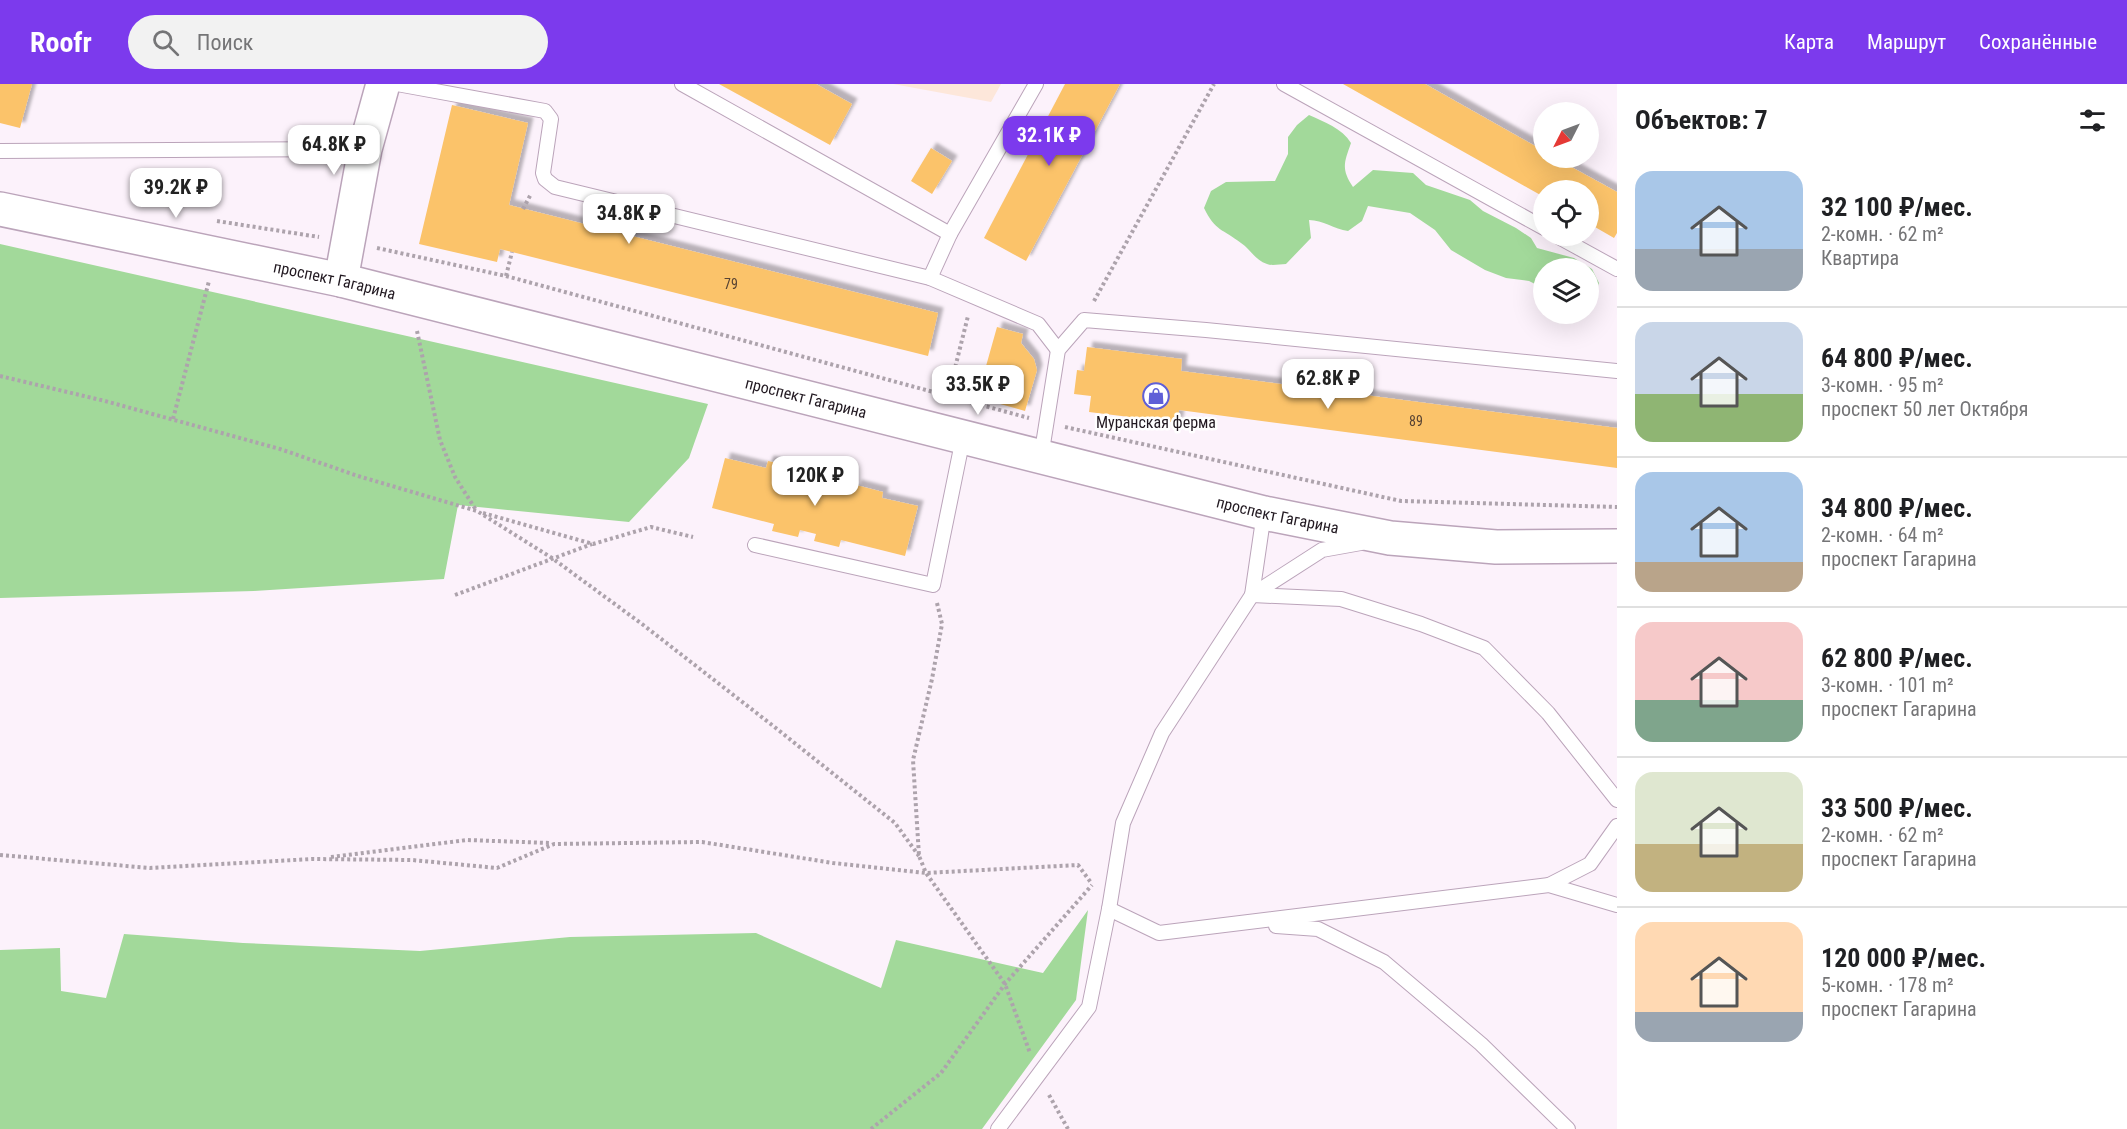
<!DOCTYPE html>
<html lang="ru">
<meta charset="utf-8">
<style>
:root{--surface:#fff;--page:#f2f2f2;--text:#202124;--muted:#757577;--line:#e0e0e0;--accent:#7c3aed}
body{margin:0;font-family:"Roboto Condensed",sans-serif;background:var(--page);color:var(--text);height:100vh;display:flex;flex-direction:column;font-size:22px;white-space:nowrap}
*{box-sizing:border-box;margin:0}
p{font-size:20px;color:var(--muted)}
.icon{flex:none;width:33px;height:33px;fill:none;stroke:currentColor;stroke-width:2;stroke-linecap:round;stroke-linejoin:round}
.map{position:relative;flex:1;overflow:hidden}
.side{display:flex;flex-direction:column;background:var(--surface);width:510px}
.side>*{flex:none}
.needle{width:39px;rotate:228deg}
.fabs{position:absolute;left:1533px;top:18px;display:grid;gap:12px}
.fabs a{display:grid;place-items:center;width:66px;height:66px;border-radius:50%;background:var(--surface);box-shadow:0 6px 24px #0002;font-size:30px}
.price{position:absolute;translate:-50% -51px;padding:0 14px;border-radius:12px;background:#fff;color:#222;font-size:20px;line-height:39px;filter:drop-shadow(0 2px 3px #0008)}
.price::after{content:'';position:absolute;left:50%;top:36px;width:18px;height:14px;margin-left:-9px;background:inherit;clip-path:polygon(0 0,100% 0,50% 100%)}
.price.active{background:var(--accent);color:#fff}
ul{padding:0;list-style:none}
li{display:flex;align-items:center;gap:18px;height:150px;padding:0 18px}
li+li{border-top:2px solid var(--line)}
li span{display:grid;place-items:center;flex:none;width:168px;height:120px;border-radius:18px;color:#555}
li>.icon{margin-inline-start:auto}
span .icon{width:72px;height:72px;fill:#fffc;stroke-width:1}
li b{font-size:26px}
h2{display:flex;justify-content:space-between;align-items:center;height:72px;padding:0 18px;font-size:26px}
header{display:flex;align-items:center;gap:36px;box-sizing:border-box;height:84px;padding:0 30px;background:var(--accent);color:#fff}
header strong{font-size:28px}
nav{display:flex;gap:33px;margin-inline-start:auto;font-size:21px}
.search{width:420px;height:54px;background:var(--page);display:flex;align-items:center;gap:15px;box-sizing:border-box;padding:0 21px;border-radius:33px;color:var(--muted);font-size:22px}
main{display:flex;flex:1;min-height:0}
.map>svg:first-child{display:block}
.education{fill:#fde7da}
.green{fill:#a2d99a}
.building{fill:#fbc36b;filter:url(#shadow)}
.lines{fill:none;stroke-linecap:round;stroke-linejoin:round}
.service-casing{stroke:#bba4ba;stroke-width:16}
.tertiary-casing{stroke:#bba4ba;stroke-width:36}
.path{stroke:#ada3ac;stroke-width:4;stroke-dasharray:3 3;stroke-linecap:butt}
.service{stroke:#fff;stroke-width:14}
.tertiary{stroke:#fff;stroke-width:33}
.labels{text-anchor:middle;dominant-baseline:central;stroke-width:5;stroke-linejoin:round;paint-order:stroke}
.number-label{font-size:14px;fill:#584333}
.street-label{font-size:16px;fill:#211820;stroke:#fff}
.poi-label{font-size:16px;fill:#211820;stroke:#fff}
</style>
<header>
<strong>Roofr</strong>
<div class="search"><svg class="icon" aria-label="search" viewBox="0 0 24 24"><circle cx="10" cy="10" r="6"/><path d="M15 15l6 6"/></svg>Поиск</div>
<nav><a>Карта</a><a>Маршрут</a><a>Сохранённые</a></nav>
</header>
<main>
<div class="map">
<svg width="1617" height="1045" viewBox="0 0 1617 1045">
<defs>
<filter id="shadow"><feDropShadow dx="5.5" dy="-5.5" stdDeviation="1.5" flood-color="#0004"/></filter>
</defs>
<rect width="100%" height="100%" fill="#fcf2fb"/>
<path class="education" d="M893 0H1001L991 18Z"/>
<g class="green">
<path d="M1309 31C1324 38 1342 44 1351 59 1344 79 1341 85 1353 103L1373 86 1413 89 1426 101 1470 116 1483 127 1516 144 1531 154 1537 164 1574 174 1592 185 1599 199 1593 215 1589 216 1588 184H1544L1543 204 1529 197 1506 194 1485 186 1451 166 1435 146 1410 129 1368 122 1362 137 1348 147C1334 145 1323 136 1309 136L1311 154 1286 180C1280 180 1272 182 1267 180 1255 176 1250 165 1241 159 1223 145 1215 147 1204 124L1211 107 1226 98 1275 97 1288 70V53L1297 41Z"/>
<path d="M0 160 708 320 689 374 629 438 458 421 444 495 254 507 0 514Z"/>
<path d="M1088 826 1076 916 982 1045H0V866L60 864 61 907 106 914 124 850 243 859 420 867 570 853 756 849 881 904 896 856 1043 889Z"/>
</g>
<g class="building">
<path d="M0 0H32L20 44 0 39Z"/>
<path d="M719 0H816L852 20 830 61Z"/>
<path d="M1065 0H1120L1026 177 984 154Z"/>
<path d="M1343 0H1425L1544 67V74H1555L1617 108V149L1614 154 1588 139V106H1544V113Z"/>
<path d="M452 21 528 39 509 121 938 229 928 272 500 165 497 178 419 160Z"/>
<path d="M931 64 952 77 932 110 911 97Z"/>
<path d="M997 243 1023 250 1021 259 1034 275 1037 286 1025 327 993 318 995 312 979 307Z"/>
<path d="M1087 263 1182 275 1181 287 1617 344V384L1179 326 1178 339 1089 328 1091 312 1074 310 1077 286 1084 287Z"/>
<path d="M725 374 766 384 768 377 794 383 792 391 812 396 813 389 838 395 836 402 855 407 856 401 883 408 882 414 918 422 905 472 841 456 839 463 814 457 816 450 800 446 798 453 772 447 774 440 712 424Z"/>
</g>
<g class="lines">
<g class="service-casing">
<g id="service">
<path d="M397 0 545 27 551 35 543 89 545 95 555 103 930 194 1038 240 1058 266"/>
<path d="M682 0 950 150"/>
<path d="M1284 0 1544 144"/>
<path d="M0 67 365 65"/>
<path d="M1557 152 1617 185"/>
<path d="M930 194 950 150 1036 0"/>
<path d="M1041 373 1058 266 1084 236 1206 246 1617 287"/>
<path d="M755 461 933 501 963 354"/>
<path d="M1252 511 1341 515 1421 540 1484 564 1548 629 1617 716"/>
<path d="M1252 511 1322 466 1361 459"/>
<path d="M1549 801 1590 780 1617 742"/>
<path d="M1109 825 1159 849 1549 801 1617 821"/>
<path d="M1276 842 1318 845 1384 878 1481 960 1568 1045"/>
<path d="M998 1045 1089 923 1109 825 1123 739 1162 649 1252 511 1264 429"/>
</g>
</g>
<g class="tertiary-casing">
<g id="tertiary">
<path id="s1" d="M0 125 341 196 1264 429 1390 454 1496 463 1617 462"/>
<path d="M341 196 365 65 383 0"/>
</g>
</g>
<g class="path">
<path d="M523 125 531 110"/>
<path d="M217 137 319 153"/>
<path d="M377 164 506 192 1029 334"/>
<path d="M506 192 512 168"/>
<path d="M1094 217 1214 0"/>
<path d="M417 247 440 356 455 393 476 426"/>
<path d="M0 292 105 317 280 365 358 392 477 427 552 474 642 540 772 641 895 739 919 772"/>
<path d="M948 312 968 232"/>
<path d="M173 335 209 197"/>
<path d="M1065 343 1401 417 1617 423"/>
<path d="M483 429 593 460 651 443 693 453"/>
<path d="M455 511 592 460"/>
<path d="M937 519 942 540 932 595 913 676 919 772 926 789 1005 900 1030 969"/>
<path d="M0 771 150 784 312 775 412 776 497 784 554 760 702 758 833 779 926 789 1078 781 1092 800"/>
<path d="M331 773 467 756 550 759"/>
<path d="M1049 1011 1068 1045"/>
<path d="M871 1045 941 989 1005 900 1092 801"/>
</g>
<use href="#service" class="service"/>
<use href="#tertiary" class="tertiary"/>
</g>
<defs>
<g id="shop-ring" transform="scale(1.35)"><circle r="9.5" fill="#fff" stroke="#5f5fd7" stroke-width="1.5"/><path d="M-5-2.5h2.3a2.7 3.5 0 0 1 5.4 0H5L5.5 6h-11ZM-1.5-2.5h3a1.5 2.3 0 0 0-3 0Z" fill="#5f5fd7"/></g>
</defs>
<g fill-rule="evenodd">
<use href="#shop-ring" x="1156" y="312"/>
</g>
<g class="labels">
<g class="number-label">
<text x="731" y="200">79</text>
<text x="1416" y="337">89</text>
</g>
<g class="street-label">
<text stroke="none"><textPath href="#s1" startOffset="342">проспект Гагарина</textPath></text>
<text stroke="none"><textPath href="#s1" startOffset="828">проспект Гагарина</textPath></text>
<text stroke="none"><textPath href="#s1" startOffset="1314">проспект Гагарина</textPath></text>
</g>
<g class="poi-label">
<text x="1156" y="338">Муранская ферма</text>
</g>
</g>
</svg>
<div class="fabs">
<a><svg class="needle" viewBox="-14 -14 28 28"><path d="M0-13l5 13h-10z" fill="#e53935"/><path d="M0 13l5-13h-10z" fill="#757577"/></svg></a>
<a><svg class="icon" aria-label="locate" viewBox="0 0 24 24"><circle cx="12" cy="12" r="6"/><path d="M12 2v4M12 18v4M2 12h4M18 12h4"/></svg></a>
<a><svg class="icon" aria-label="layers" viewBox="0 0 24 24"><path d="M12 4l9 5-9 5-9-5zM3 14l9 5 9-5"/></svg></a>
</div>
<b class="price active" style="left:1049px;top:83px">32.1K ₽</b>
<b class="price" style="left:334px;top:92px">64.8K ₽</b>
<b class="price" style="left:176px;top:135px">39.2K ₽</b>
<b class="price" style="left:629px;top:161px">34.8K ₽</b>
<b class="price" style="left:1328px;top:326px">62.8K ₽</b>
<b class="price" style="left:978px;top:332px">33.5K ₽</b>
<b class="price" style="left:815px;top:423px">120K ₽</b>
</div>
<section class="side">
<h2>Объектов: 7<svg class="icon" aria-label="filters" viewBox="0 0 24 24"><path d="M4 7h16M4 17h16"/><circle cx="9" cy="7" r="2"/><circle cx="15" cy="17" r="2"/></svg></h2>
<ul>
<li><span style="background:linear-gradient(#a9c7e8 65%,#9aa5b1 0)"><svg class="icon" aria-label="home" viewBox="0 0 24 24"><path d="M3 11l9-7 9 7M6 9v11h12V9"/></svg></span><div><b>32 100 ₽/мес.</b><p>2-комн. · 62 m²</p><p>Квартира</p></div></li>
<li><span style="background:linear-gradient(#c9d6e8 60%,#8fb573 0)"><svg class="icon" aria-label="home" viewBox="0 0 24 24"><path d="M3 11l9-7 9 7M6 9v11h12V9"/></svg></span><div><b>64 800 ₽/мес.</b><p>3-комн. · 95 m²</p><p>проспект 50 лет Октября</p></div></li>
<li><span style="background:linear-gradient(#a9c7e8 75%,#b9a48a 0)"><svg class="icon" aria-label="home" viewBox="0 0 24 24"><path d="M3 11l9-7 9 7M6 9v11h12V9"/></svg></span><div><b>34 800 ₽/мес.</b><p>2-комн. · 64 m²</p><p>проспект Гагарина</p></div></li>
<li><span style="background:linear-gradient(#f6c9c9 65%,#7fa58c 0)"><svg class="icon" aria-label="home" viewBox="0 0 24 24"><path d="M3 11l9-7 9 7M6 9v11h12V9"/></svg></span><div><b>62 800 ₽/мес.</b><p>3-комн. · 101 m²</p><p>проспект Гагарина</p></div></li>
<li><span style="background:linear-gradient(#dfe7d0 60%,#c2b280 0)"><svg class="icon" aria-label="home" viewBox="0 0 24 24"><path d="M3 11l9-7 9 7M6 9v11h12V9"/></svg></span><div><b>33 500 ₽/мес.</b><p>2-комн. · 62 m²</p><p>проспект Гагарина</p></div></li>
<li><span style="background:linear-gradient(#ffd9b3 75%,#9aa5b1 0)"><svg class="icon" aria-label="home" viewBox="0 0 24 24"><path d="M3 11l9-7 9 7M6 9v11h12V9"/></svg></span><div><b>120 000 ₽/мес.</b><p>5-комн. · 178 m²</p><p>проспект Гагарина</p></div></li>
</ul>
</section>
</main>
